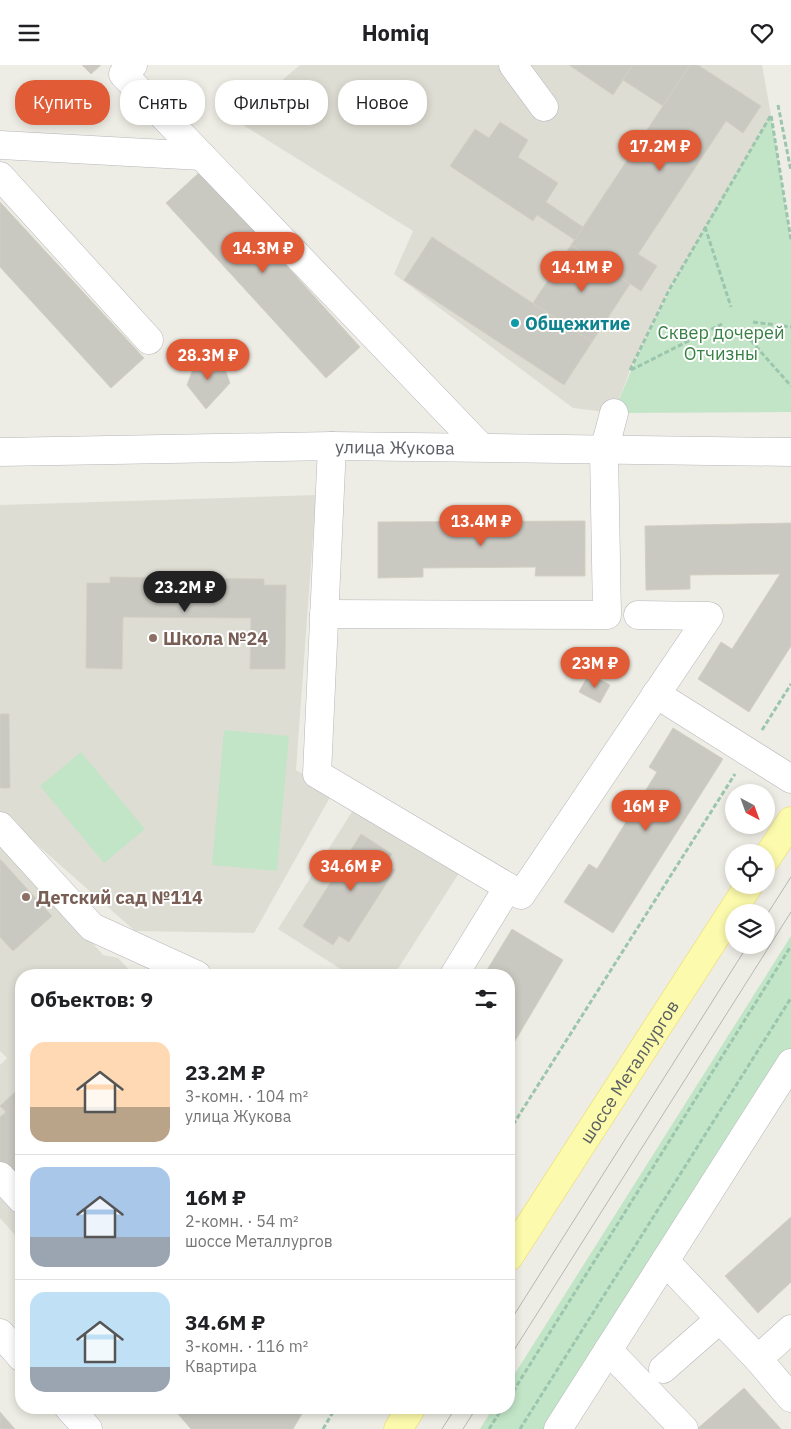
<!DOCTYPE html>
<html lang="ru">
<meta charset="utf-8">
<style>
:root{--surface:#fff;--page:#f6f6f6;--text:#202124;--muted:#757577;--line:#e0e0e0;--accent:#e25b37}
body{margin:0;font-family:"IBM Plex Sans",sans-serif;background:var(--page);color:var(--text);height:100vh;display:flex;flex-direction:column;font-size:19px;white-space:nowrap}
*{box-sizing:border-box;margin:0}
p{font-size:16px;color:var(--muted)}
.icon{flex:none;width:28px;height:28px;fill:none;stroke:currentColor;stroke-width:2;stroke-linecap:round;stroke-linejoin:round}
.map{position:relative;flex:1;overflow:hidden}
.side{position:absolute;left:15px;top:904px;width:500px;height:445px;display:flex;flex-direction:column;background:var(--surface);border-radius:20px;box-shadow:0 2px 8px #0003}
.side>*{flex:none}
.top-card{position:absolute;left:15px;top:15px;width:500px;height:45px;display:flex;gap:10px}
.needle{width:32px;rotate:139deg}
.controls{position:absolute;left:725px;top:719px;display:grid;gap:10px}
.controls a{display:grid;place-items:center;width:50px;height:50px;border-radius:50%;background:var(--surface);box-shadow:0 2px 8px #0003;font-size:25px}
.price{position:absolute;translate:-50% -42px;padding:0 11px;border-radius:18px;background:var(--accent);color:#fff;font-size:16px;line-height:32px;filter:drop-shadow(0 1px 2px #0008)}
.price::after{content:'';position:absolute;left:50%;top:30px;width:15px;height:11px;margin-left:-8px;background:inherit;clip-path:polygon(0 0,100% 0,50% 100%)}
.price.active{background:#222;color:#fff}
ul{padding:0;list-style:none}
li{display:flex;align-items:center;gap:15px;height:125px;padding:0 15px}
li+li{border-top:1px solid var(--line)}
li span{display:grid;place-items:center;flex:none;width:140px;height:100px;border-radius:15px;color:#555}
li>.icon{margin-inline-start:auto}
span .icon{width:60px;height:60px;fill:#fffc;stroke-width:1}
li b{font-size:21px}
h2{display:flex;justify-content:space-between;align-items:center;height:60px;padding:0 15px;font-size:21px}
.pill{padding:0 18px;border-radius:20px;background:var(--surface);box-shadow:0 2px 8px #0003;font-size:18px;line-height:45px}
.pill.active{background:var(--accent);color:#fff}
header{display:flex;justify-content:space-between;align-items:center;height:65px;padding:0 15px;background:var(--surface);font-size:22px;font-weight:700}
.map>svg:first-child{display:block}
.education{fill:#deddd3}
.green{fill:#c2e5c7}
.building{fill:#c9c8c1;stroke:#d3d0c3}
.lines{fill:none;stroke-linecap:round;stroke-linejoin:round}
.minor-casing{stroke:#b5b6bb;stroke-width:29}
.major-casing{stroke:#ecd860;stroke-width:29}
.path{stroke:#9cc5ad;stroke-width:3;stroke-dasharray:5 2.5;stroke-linecap:butt}
.minor{stroke:#fff;stroke-width:28}
.major{stroke:#fcfaac;stroke-width:28}
.tram{stroke:#b5b6b6;stroke-width:1}
.culture-dot{fill:#0f9aa8;stroke:#fff;stroke-width:2}
.education-dot{fill:#8d6e63;stroke:#fff;stroke-width:2}
.labels{text-anchor:middle;dominant-baseline:central;stroke-width:4;stroke-linejoin:round;paint-order:stroke}
.culture-label{font-size:18px;font-weight:bold;fill:#0d838f;stroke:#fff;text-anchor:start}
.park-label{font-size:18px;fill:#388045;stroke:#fff}
.street-label{font-size:18px;fill:#5c5f65;stroke:#fff}
.education-label{font-size:18px;font-weight:bold;fill:#785e54;stroke:#fff;text-anchor:start}
</style>
<header><svg class="icon" aria-label="menu" viewBox="0 0 24 24"><path d="M4 6h16M4 12h16M4 18h16"/></svg>Homiq<svg class="icon" aria-label="heart" viewBox="0 0 24 24"><path d="M12 20l-8-8c-3-5 5-10 8-4 3-6 11-1 8 4z"/></svg></header>
<div class="map">
<svg width="791" height="1364" viewBox="0 0 791 1364">
<rect width="100%" height="100%" fill="#eeede5"/>
<g class="education">
<path d="M300 0H762L771 50 669 225 630 305 614 348 573 343 394 209 413 166 235 55Z"/>
<path d="M316 430 296 705 333 727 254 868 135 866 0 747V440Z"/>
<path d="M355 742 459 808 394 910H350L278 864Z"/>
<path d="M0 773 103 890 118 893 134 910H21V1177L0 1153V1000L7 993 0 986Z"/>
</g>
<g class="green">
<path d="M771 50 791 175V347L614 348C654 242 714 147 771 50Z"/>
<path d="M224 665 289 671 277 806 212 800Z"/>
<path d="M81 687 145 764 104 798 40 721Z"/>
<path d="M791 871V983L550 1364H480L493 1343 509 1342V1318Z"/>
</g>
<g class="building">
<path d="M82 0H101L91 9Z"/>
<path d="M569 0H633L613 30Z"/>
<path d="M633 0H690L663 41 623 15Z"/>
<path d="M690 0H698L761 41 743 68 726 56 638 189 657 201 641 226 571 180Z"/>
<path d="M500 57 528 75 518 92 558 118 546 137 583 162 575 175 537 150 533 156 450 101 475 64 489 73Z"/>
<path d="M201 106 360 282 326 313 166 138Z"/>
<path d="M0 137 144 293 111 323 0 202Z"/>
<path d="M432 172 592 277 564 320 404 215Z"/>
<path d="M571 180 630 219 592 277 533 238Z"/>
<path d="M196 296H222L230 318 206 344 187 320Z"/>
<path d="M585 456V511H535L536 502 423 503V512L378 513V457Z"/>
<path d="M791 458V581L749 647 698 614 721 577 732 584 780 509 690 510V524L646 525 645 461Z"/>
<path d="M110 512 264 514V520H286L285 604H250L251 553 123 552 122 604 86 603 87 518H110Z"/>
<path d="M589 609 610 620 600 638 579 627Z"/>
<path d="M0 649H9L10 723H0Z"/>
<path d="M673 663 723 694 613 868 564 837 589 799 597 804 657 707 649 702Z"/>
<path d="M361 769 392 789 385 799 395 805 349 877 339 871 333 880 303 861Z"/>
<path d="M0 794 52 851 13 886 0 872Z"/>
<path d="M512 864 563 895 509 986V910H484Z"/>
<path d="M160 901 169 910H150Z"/>
<path d="M16 1026 21 1031V1050L19 1052 21 1055V1125L0 1103V1052L6 1047 0 1041Z"/>
<path d="M791 1152V1217L758 1248 725 1211Z"/>
<path d="M744 1323 781 1364H697Z"/>
<path d="M172 1342H306L293 1364H191Z"/>
<path d="M0 1347 15 1364H0Z"/>
</g>
<g class="lines">
<g class="minor-casing">
<g id="minor">
<path d="M133 0 123 9 481 382"/>
<path d="M513 0 544 42"/>
<path d="M0 80 202 91"/>
<path d="M0 111 149 275"/>
<path d="M332 381 317 709 508 822"/>
<path id="s1" d="M0 387 332 381 791 387"/>
<path d="M324 549 607 550 604 386 614 348"/>
<path d="M656 629 791 714"/>
<path d="M0 761 92 862 197 910"/>
<path d="M454 910 508 822 521 830 709 551 638 550"/>
<path d="M0 1111 21 1134"/>
<path d="M665 1196 758 1294 791 1333"/>
<path d="M0 1268 21 1292"/>
<path d="M608 1285 684 1364"/>
<path d="M758 1294 791 1264"/>
<path d="M663 1304 720 1254"/>
<path d="M68 1342 88 1364"/>
<path d="M558 1364 791 998"/>
</g>
</g>
<g class="major-casing">
<g id="major">
<path d="M766 794 791 756"/>
<path id="s2" d="M509 1192 749 820"/>
<path d="M398 1364 412 1342"/>
</g>
</g>
<g class="path">
<path d="M778 40 791 106"/>
<path d="M705 162 731 242"/>
<path d="M753 257 791 262"/>
<path d="M746 270 791 321"/>
<path d="M630 305 669 225 771 50 791 175"/>
<path d="M631 305 722 259"/>
<path d="M762 665 791 619"/>
<path d="M509 1066 735 709"/>
<path d="M509 1333 791 881"/>
<path d="M323 1364 336 1342"/>
<path d="M489 1364 503 1342"/>
<path d="M520 1364 791 933"/>
</g>
<use href="#minor" class="minor"/>
<use href="#major" class="major"/>
<g class="tram">
<path d="M766 851 791 812"/>
<path d="M509 1258 748 880"/>
<path d="M509 1293 791 847"/>
<path d="M442 1364 456 1342"/>
<path d="M463 1364 477 1342"/>
</g>
</g>
<circle class="culture-dot" cx="515" cy="258" r="5"/>
<g class="education-dot">
<circle cx="153" cy="573" r="5"/>
<circle cx="26" cy="832" r="5"/>
</g>
<g class="labels">
<g class="culture-label">
<text x="525" y="258">Общежитие</text>
</g>
<g class="park-label">
<text x="721" y="267">Сквер дочерей<tspan x="721" dy="21">Отчизны</tspan></text>
</g>
<g class="street-label">
<text stroke="none"><textPath href="#s1" startOffset="395">улица Жукова</textPath></text>
<text stroke="none"><textPath href="#s2" startOffset="221">шоссе Металлургов</textPath></text>
</g>
<g class="education-label">
<text x="163" y="573">Школа №24</text>
<text x="36" y="832">Детский сад №114</text>
</g>
</g>
</svg>
<div class="controls">
<a><svg class="needle" viewBox="-14 -14 28 28"><path d="M0-13l5 13h-10z" fill="#e53935"/><path d="M0 13l5-13h-10z" fill="#757577"/></svg></a>
<a><svg class="icon" aria-label="locate" viewBox="0 0 24 24"><circle cx="12" cy="12" r="6"/><path d="M12 2v4M12 18v4M2 12h4M18 12h4"/></svg></a>
<a><svg class="icon" aria-label="layers" viewBox="0 0 24 24"><path d="M12 4l9 5-9 5-9-5zM3 14l9 5 9-5"/></svg></a>
</div>
<b class="price" style="left:660px;top:107px">17.2M ₽</b>
<b class="price" style="left:263px;top:209px">14.3M ₽</b>
<b class="price" style="left:582px;top:228px">14.1M ₽</b>
<b class="price" style="left:208px;top:316px">28.3M ₽</b>
<b class="price" style="left:481px;top:482px">13.4M ₽</b>
<b class="price active" style="left:185px;top:548px">23.2M ₽</b>
<b class="price" style="left:595px;top:624px">23M ₽</b>
<b class="price" style="left:646px;top:767px">16M ₽</b>
<b class="price" style="left:351px;top:827px">34.6M ₽</b>
<div class="top-card">
<a class="pill active">Купить</a>
<a class="pill">Снять</a>
<a class="pill">Фильтры</a>
<a class="pill">Новое</a>
</div>
<section class="side">
<h2>Объектов: 9<svg class="icon" aria-label="filters" viewBox="0 0 24 24"><path d="M4 7h16M4 17h16"/><circle cx="9" cy="7" r="2"/><circle cx="15" cy="17" r="2"/></svg></h2>
<ul>
<li><span style="background:linear-gradient(#ffd9b3 65%,#b9a48a 0)"><svg class="icon" aria-label="home" viewBox="0 0 24 24"><path d="M3 11l9-7 9 7M6 9v11h12V9"/></svg></span><div><b>23.2M ₽</b><p>3-комн. · 104 m²</p><p>улица Жукова</p></div></li>
<li><span style="background:linear-gradient(#a9c7e8 70%,#9aa5b1 0)"><svg class="icon" aria-label="home" viewBox="0 0 24 24"><path d="M3 11l9-7 9 7M6 9v11h12V9"/></svg></span><div><b>16M ₽</b><p>2-комн. · 54 m²</p><p>шоссе Металлургов</p></div></li>
<li><span style="background:linear-gradient(#bfe0f5 75%,#9aa5b1 0)"><svg class="icon" aria-label="home" viewBox="0 0 24 24"><path d="M3 11l9-7 9 7M6 9v11h12V9"/></svg></span><div><b>34.6M ₽</b><p>3-комн. · 116 m²</p><p>Квартира</p></div></li>
</ul>
</section>
</div>
